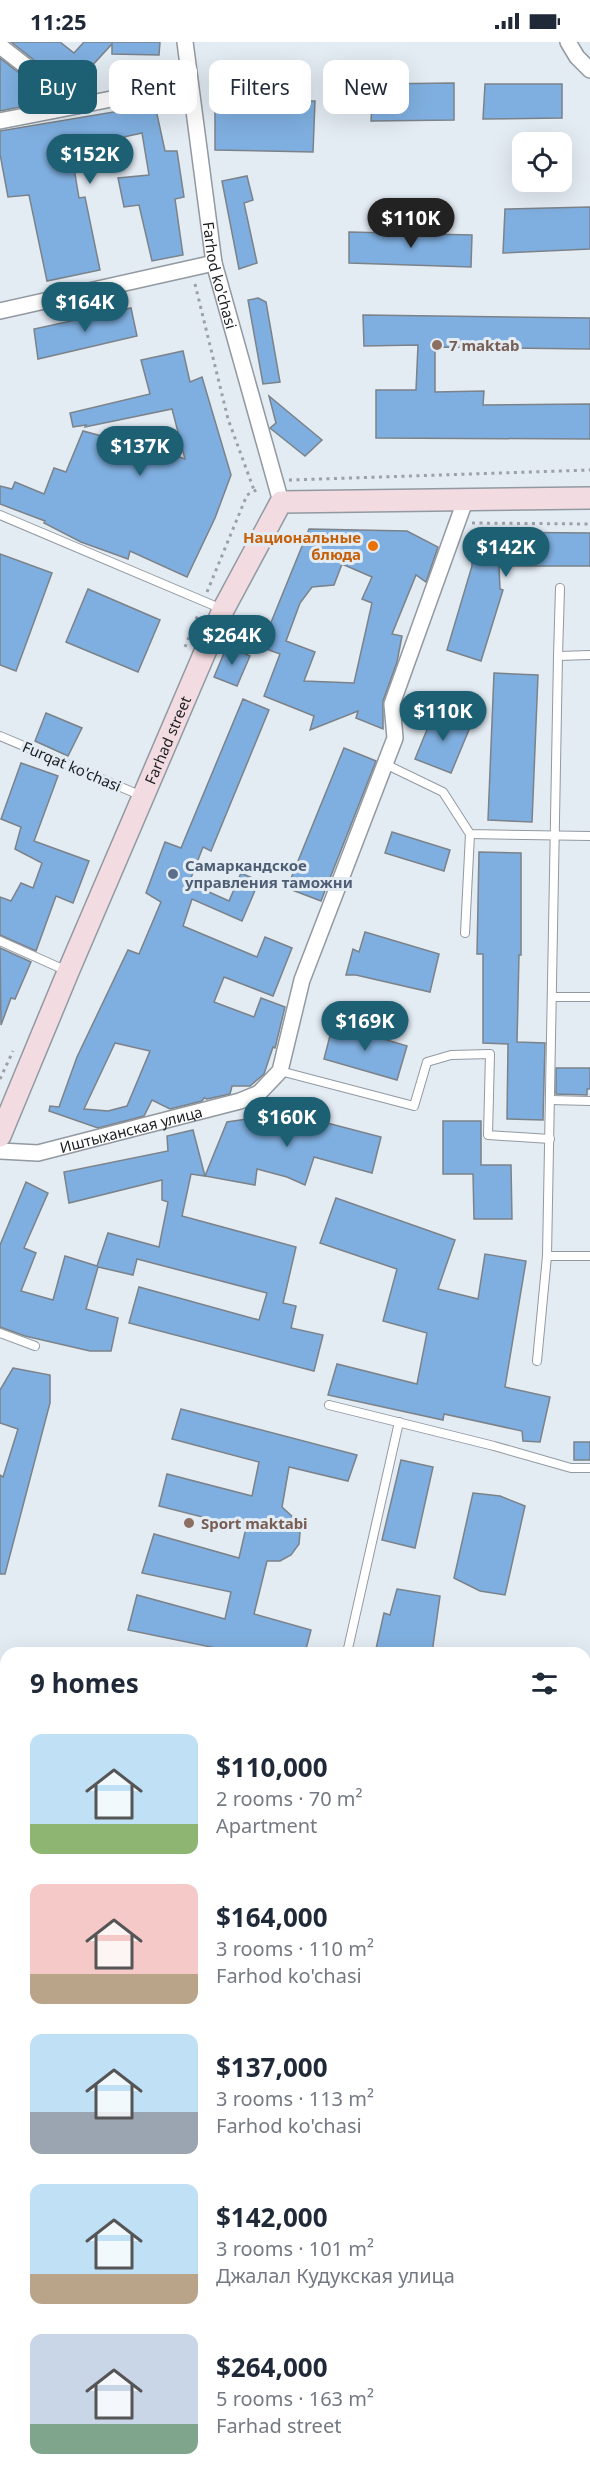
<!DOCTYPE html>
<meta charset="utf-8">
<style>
:root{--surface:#fff;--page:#f6f6f7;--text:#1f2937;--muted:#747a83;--accent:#1d5f73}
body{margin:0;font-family:"Noto Sans",sans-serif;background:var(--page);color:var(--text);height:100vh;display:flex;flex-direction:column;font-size:22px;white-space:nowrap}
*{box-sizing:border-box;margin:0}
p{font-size:20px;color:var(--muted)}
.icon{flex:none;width:33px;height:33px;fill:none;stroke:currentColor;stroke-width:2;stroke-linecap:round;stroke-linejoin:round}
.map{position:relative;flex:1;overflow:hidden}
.side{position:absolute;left:0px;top:1605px;width:591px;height:834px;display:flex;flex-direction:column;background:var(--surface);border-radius:18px 18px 0 0;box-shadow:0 6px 24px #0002}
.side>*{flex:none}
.top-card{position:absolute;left:18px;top:18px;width:555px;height:54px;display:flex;gap:12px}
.controls{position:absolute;left:512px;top:90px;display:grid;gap:12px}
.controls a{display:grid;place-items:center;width:60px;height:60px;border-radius:12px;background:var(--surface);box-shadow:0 6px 24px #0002;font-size:30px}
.price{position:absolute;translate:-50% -51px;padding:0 14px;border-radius:21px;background:var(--accent);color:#fff;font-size:20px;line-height:39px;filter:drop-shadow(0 2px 3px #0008)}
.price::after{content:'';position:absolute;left:50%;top:36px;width:18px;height:14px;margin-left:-9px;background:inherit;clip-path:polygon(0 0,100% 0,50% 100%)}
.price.current{background:#222;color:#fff}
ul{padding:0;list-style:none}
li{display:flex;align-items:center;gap:18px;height:150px;padding:0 30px}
li span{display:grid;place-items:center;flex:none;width:168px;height:120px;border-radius:12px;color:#555}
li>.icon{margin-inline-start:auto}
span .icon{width:72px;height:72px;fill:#fffc;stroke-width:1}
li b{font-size:26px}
h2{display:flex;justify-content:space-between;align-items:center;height:72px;padding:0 30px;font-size:26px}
.chip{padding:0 21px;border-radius:12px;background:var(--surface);box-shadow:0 6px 24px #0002;font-size:21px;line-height:54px}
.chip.current{background:var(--accent);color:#fff}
.status{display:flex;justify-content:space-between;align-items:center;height:42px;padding:0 30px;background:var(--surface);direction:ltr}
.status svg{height:16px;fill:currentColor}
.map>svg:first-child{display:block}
.building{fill:#7fafe0;stroke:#7b8289;stroke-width:1.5;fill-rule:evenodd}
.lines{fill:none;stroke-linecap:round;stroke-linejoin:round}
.lane-casing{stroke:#9299a0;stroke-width:10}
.street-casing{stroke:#9299a0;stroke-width:18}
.secondary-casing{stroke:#9299a0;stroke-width:24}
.primary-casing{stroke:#936270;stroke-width:27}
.path{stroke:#9ba1a7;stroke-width:3;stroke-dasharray:3 4.5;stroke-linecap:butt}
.lane{stroke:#fff;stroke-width:8}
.street{stroke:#fff;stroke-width:15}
.secondary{stroke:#f2dbe1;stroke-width:21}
.primary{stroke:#e5b7c2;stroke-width:24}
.education-dot{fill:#8d6e63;stroke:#e3ebf3;stroke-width:2}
.food-dot{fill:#e8710a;stroke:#e3ebf3;stroke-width:2}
.service-dot{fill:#5c6f8a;stroke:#e3ebf3;stroke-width:2}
.labels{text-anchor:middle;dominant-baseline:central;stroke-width:6;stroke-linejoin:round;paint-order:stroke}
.street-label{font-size:15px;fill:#1b1e21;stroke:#e3ebf3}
.education-label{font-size:15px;font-weight:bold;fill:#785e54;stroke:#e3ebf3;text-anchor:start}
.food-label{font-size:15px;font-weight:bold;fill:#c56008;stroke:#e3ebf3;text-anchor:end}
.service-label{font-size:15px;font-weight:bold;fill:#4e5e75;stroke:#e3ebf3;text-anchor:start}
</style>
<div class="status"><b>11:25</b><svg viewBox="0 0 49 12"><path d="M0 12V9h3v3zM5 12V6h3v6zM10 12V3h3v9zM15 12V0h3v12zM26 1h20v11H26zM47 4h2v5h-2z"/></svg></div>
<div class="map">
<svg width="590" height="2439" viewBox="0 0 590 2439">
<rect width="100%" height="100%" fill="#e3ebf3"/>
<g class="building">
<path d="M11 0H60L74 11 84 0H160L159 13 112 12V2L89 27 75 47 64 38 62 40Z"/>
<path d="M0 16 51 56 49 59 0 69Z"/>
<path d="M454 41V78L371 79 373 42Z"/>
<path d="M485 42H562V76L483 77Z"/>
<path d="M215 47H253L254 59H315L313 110 215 108Z"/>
<path d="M155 63 165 109H177L184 155 175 157 183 213 152 219 139 163 124 165 118 136 149 133 142 91 110 98 114 118 74 126 79 156 85 155 100 228 47 239 29 153 8 155 0 112V89Z"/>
<path d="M247 134 253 158 244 161 257 221 239 227 222 139Z"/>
<path d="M590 165V207L503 211 505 167Z"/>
<path d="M349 190 472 193 471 225 349 221Z"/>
<path d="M258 256 266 260 280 340 263 342 248 258Z"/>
<path d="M131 266 137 294 38 317 34 287Z"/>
<path d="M363 273 590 276V307L435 305V350L484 349 483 363 590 362V397L376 396V348H416L418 303 364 304Z"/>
<path d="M183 309 190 340 202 335 231 433 215 476 187 535 130 509 128 517 81 500 44 481 45 479 0 462V444L12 447 15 440 44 452 54 426 66 430 83 389 157 409 158 407 185 417 172 367 85 385 86 383 73 385 70 371 150 352 141 318Z"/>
<path d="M269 354 322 398 305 414 270 386 276 381Z"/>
<path d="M309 487 407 489 438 505 426 540 416 533 392 592 402 594 397 620 383 659V687L356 676 358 669 310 688 314 674 264 654 280 612 261 605ZM342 522 372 535 362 557 372 561 354 641 304 639 315 610 286 599 300 561 312 545 334 543Z"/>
<path d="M472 490 590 491V524H499L500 547 503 548 481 619 447 608 472 524Z"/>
<path d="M0 512 52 531 16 629 0 623Z"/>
<path d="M88 547 160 578 138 630 66 600Z"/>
<path d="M227 604 250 614 237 644 214 635Z"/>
<path d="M494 631 538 633 532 780 488 778Z"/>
<path d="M243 657 269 668 211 809 203 805 189 841 229 859 241 831 259 839 242 879 192 857 183 884 257 915 265 895 292 906 273 954 224 935 214 960 254 975 261 956 285 965 276 1002 275 1006 273 1005 264 1032 250 1044H232L230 1052 207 1057 204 1056 202 1059 170 1067 152 1058 144 1074 98 1086 49 1069 50 1064 59 1065 77 1015 128 908 139 912 161 860 146 851 165 800 181 806ZM115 1001 150 1009 127 1064 108 1069 84 1067Z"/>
<path d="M435 668 471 683 451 731 415 717Z"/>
<path d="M46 671 82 686 68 714 35 699Z"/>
<path d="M344 706 376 719 321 859 287 846Z"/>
<path d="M21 721 58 734 34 799 89 819 73 861 56 854 36 909 0 893V855L11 859 21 841 33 846 42 821 15 807 21 785 1 777Z"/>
<path d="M392 790 450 808 444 829 385 811Z"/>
<path d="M479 810 521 811V913H519L517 1000 545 1001 543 1078 507 1077 508 1002 483 1001V912H477Z"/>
<path d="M365 890 439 912 430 950 356 933H346L353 907 359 910Z"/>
<path d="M0 906 31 920 15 957 11 956 1 983Z"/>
<path d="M333 982 407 1004 397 1038 324 1017Z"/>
<path d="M556 1026H590V1047H587V1053L556 1052Z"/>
<path d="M258 1064 303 1081 304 1075 381 1095 372 1131 314 1115 305 1143 287 1135 257 1127 255 1143 205 1134 227 1080 254 1076Z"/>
<path d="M443 1079H481V1123H511L512 1177H474L473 1132H443Z"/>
<path d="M193 1088 205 1134 191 1132 182 1174 296 1205 283 1261 296 1264 291 1286 323 1293 314 1329 129 1281 139 1245 259 1278 267 1251 137 1217 133 1233 98 1225 86 1267 118 1276 111 1309H90L25 1294 0 1285V1203L26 1140 48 1151 24 1206 36 1211 21 1249 53 1258 65 1214 97 1224 108 1191 159 1205 168 1160 162 1158V1138L69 1161 64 1130 168 1109 167 1094Z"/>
<path d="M336 1156 455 1198 438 1247 478 1257 485 1212 526 1219 505 1345 550 1355 540 1400 523 1399 522 1389 444 1372 443 1378 328 1353 337 1322 417 1342 427 1291 383 1279 397 1227 320 1201Z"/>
<path d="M13 1326 50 1333V1361L5 1532H0V1433L3 1435 18 1387 0 1381V1348Z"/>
<path d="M181 1367 357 1413 348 1439 289 1425 282 1465 296 1478 300 1491 299 1502 291 1513 280 1519H267L254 1572 311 1588 305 1611H215L216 1606 128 1588 137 1553 225 1577 231 1550 142 1531 154 1492 239 1516 246 1486 159 1464 167 1432 252 1454 259 1420 172 1397Z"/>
<rect x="574" y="1400" width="16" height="18"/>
<path d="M401 1418 433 1425 415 1506 382 1498Z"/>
<path d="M473 1451 500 1454 525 1464 505 1553 480 1549 454 1536Z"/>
<path d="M397 1547 440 1554 432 1611H375L384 1571 390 1573Z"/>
</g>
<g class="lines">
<g class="lane-casing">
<g id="lane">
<path d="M0 473 222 567"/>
<path d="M558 614 560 546"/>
<path d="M0 694 142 754"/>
<path d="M385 722 443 750 470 792 590 794"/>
<path d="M465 891 470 792"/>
<path d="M0 899 67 929"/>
<path d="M552 955H590"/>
<path d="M280 1029 414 1064 427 1020 451 1013 490 1012 488 1093 550 1097"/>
<path d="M550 1058 590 1059"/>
<path d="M547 1214H590"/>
<path d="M0 1291 35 1304"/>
<path d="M537 1319 547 1214 558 614 590 613"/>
<path d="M329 1363 494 1404 571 1426H590"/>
<path d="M347 1611 399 1380"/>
<path d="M0 1762 6 1755"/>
<path d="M585 1780H590"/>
</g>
</g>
<g class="street-casing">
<g id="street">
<path id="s1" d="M185 0 214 221 281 460"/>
<path d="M568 0 577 15 590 28"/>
<path d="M0 4 77 64 189 41"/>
<path d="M0 79 77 64"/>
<path d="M0 269 214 221"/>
<path id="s2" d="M0 1109 38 1111 240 1059 259 1051 280 1029 302 938 395 696 392 662 465 459"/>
</g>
</g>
<g class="secondary-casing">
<g id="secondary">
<path id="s3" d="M0 1094 68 930 223 568 281 460 590 456"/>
</g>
</g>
<g class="primary-casing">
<g id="primary">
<path d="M0 1815 6 1819"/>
<path d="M0 1847 6 1852"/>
<path d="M585 2210 590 2213"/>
<path d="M585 2248 590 2257"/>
</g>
</g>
<g class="path">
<path d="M195 242 228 377 254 448"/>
<path d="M289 438 590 428"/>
<path d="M472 481 590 482"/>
<path d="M207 550 247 453 260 446"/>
<path d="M185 605 199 570"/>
<path d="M0 1037 13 1009"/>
<path d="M585 2117 590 2120"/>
<path d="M585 2176 590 2179"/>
<path d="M585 2388 588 2393 585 2410"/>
<path d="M581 2439 582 2433"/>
</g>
<use href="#lane" class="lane"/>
<use href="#street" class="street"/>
<use href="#secondary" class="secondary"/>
<use href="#primary" class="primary"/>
</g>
<g class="education-dot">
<circle cx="437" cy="303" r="6"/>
<circle cx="189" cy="1481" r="6"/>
</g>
<circle class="food-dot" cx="373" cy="504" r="6"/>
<circle class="service-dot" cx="173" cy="832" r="6"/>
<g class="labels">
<g class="street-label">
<text stroke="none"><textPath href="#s1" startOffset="236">Farhod ko'chasi</textPath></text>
<text stroke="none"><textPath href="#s3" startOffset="430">Farhad street</textPath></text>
<text transform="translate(72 724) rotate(23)">Furqat ko'chasi</text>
<text stroke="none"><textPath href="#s2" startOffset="134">Иштыханская улица</textPath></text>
</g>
<g class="education-label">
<text x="449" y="303">7 maktab</text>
<text x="201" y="1481">Sport maktabi</text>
</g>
<g class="food-label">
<text x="361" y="495">Национальные<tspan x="361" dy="17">блюда</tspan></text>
</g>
<g class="service-label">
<text x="185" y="823">Самаркандское<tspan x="185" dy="17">управления таможни</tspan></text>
</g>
</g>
</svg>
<div class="controls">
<a><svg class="icon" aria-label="locate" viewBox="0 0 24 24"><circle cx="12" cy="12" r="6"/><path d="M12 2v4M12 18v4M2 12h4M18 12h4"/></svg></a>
</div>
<b class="price" style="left:90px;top:143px">$152K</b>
<b class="price current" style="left:411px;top:207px">$110K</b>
<b class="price" style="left:85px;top:291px">$164K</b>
<b class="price" style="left:140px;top:435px">$137K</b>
<b class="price" style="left:506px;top:536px">$142K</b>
<b class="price" style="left:232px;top:624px">$264K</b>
<b class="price" style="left:443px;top:700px">$110K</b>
<b class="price" style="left:365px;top:1010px">$169K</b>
<b class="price" style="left:287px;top:1106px">$160K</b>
<div class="top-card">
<a class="chip current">Buy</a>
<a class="chip">Rent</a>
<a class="chip">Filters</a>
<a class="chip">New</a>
</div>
<section class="side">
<h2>9 homes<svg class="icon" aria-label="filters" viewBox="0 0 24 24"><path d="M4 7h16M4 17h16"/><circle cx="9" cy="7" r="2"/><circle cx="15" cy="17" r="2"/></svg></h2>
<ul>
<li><span style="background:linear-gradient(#bfe0f5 75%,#8fb573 0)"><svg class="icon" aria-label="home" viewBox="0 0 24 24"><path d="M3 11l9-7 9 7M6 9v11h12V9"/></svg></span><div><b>$110,000</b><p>2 rooms · 70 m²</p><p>Apartment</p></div></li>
<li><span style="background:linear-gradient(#f6c9c9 75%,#b9a48a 0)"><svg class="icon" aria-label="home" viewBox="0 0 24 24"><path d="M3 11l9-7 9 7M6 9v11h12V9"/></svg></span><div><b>$164,000</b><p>3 rooms · 110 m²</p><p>Farhod ko'chasi</p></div></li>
<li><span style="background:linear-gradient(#bfe0f5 65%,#9aa5b1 0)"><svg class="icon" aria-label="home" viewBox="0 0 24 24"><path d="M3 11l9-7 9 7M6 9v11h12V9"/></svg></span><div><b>$137,000</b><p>3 rooms · 113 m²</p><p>Farhod ko'chasi</p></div></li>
<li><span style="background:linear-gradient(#bfe0f5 75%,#b9a48a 0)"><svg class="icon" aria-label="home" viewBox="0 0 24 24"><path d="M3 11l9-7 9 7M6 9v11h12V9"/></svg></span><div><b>$142,000</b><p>3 rooms · 101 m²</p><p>Джалал Кудукская улица</p></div></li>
<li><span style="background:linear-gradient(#c9d6e8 75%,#7fa58c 0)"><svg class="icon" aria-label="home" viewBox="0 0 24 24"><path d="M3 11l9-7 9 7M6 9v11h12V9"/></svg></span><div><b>$264,000</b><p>5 rooms · 163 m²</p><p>Farhad street</p></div></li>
</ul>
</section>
</div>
